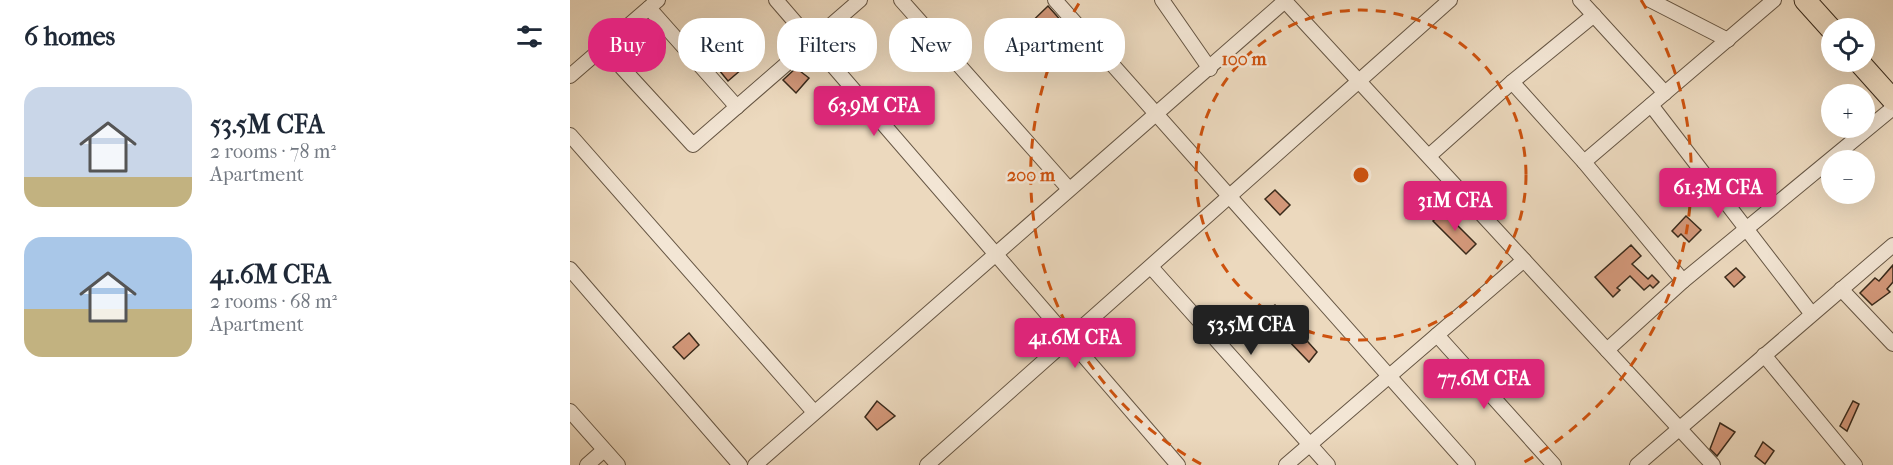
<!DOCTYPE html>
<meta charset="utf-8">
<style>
:root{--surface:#fff;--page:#f6f6f7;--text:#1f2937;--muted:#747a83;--accent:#db2777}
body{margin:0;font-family:"IM FELL French Canon",serif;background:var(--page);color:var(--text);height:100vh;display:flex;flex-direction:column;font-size:22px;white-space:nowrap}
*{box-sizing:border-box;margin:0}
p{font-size:20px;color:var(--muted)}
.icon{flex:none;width:33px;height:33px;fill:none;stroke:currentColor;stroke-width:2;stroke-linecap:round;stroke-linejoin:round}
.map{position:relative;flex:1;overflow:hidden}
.side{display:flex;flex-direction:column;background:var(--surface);width:570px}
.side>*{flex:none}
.guide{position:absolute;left:18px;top:18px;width:570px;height:54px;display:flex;gap:12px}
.buttons{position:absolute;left:1251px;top:18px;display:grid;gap:12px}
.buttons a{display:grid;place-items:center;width:54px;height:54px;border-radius:50%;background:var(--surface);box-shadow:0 6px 24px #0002;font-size:30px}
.price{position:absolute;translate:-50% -51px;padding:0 14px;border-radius:6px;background:var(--accent);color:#fff;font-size:20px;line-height:39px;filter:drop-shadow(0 2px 3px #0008)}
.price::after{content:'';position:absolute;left:50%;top:36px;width:18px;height:14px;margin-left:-9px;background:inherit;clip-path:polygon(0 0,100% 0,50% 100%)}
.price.selected{background:#222;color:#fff}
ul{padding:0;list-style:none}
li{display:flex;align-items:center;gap:18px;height:150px;padding:0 24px}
li span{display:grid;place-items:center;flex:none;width:168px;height:120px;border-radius:18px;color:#555}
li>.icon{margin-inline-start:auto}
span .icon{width:72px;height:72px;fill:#fffc;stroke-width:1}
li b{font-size:26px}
h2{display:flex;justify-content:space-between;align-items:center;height:72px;padding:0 24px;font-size:26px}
.chip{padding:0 21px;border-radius:24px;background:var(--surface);box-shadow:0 6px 24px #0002;font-size:21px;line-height:54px}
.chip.selected{background:var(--accent);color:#fff}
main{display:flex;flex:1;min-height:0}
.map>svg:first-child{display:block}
.building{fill:#d3987a;stroke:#392a1b;stroke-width:1.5}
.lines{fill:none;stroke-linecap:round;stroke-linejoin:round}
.street-casing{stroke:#665644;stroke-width:16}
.primary-casing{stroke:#392a1b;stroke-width:23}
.street{stroke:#f3e6d5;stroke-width:14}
.primary{stroke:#ecd9be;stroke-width:21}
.ring{fill:none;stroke:#ce520e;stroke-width:3;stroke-dasharray:10 8}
.centre{fill:#ce520e;stroke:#f3e6d5;stroke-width:3}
.ring-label{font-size:18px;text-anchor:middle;font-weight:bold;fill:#ce520e;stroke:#f3e6d5;stroke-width:5;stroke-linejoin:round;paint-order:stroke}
</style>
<main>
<section class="side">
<h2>6 homes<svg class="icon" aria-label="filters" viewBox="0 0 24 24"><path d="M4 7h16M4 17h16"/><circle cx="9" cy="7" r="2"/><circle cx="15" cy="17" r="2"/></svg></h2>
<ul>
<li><span style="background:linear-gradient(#c9d6e8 75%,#c2b280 0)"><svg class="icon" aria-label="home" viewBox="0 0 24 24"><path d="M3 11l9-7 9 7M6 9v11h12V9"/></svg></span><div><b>53.5M CFA</b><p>2 rooms · 78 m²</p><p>Apartment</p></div></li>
<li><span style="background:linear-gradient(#a9c7e8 60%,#c2b280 0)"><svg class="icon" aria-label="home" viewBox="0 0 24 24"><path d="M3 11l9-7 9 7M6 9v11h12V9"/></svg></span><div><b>41.6M CFA</b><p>2 rooms · 68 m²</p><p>Apartment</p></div></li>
</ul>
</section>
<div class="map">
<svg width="1323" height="465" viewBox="0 0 1323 465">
<rect width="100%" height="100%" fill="#ecd9be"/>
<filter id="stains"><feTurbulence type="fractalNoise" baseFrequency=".00333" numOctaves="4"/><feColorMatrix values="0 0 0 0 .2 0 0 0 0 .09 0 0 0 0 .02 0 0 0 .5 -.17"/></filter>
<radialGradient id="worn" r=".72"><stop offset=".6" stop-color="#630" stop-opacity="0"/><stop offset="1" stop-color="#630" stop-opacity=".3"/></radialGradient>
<g class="building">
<path d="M478 6 494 24 459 58 449 47 451 45 445 38Z"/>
<path d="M161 57 172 69 158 81 149 70Z"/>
<path d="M226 68 239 78 226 93 213 80Z"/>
<path d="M705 190 720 205 710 215 695 199Z"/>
<path d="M873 211 906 244 896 254 863 221Z"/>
<path d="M1116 216 1131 230 1119 242 1111 234 1108 237 1102 231Z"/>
<path d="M1061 245 1071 256 1062 264 1078 279 1082 275 1089 282 1083 288 1080 285 1074 290 1060 276 1047 288 1050 290 1043 297 1025 277Z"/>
<path d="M1323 265V282L1317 289 1320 292 1302 305 1290 293 1305 278 1309 281Z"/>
<path d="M1166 268 1175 277 1164 287 1155 277Z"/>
<path d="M705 305 747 352 739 362 692 313Z"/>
<path d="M119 333 129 345 114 359 103 347Z"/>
<path d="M307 401 325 416 307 430 295 417Z"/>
<path d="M1283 401 1289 404 1277 431 1270 426Z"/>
<path d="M1150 423 1165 432 1147 456 1140 449Z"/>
<path d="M1193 442 1204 451 1195 464 1185 456Z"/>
</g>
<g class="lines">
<g class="street-casing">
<g id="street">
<path d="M206 0 608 465"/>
<path d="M331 0 499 189"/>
<path d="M485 0 898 465"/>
<path d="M592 0 640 69"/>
<path d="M714 0 1143 465"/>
<path d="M1010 0 1095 93"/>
<path d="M1080 0 1158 40"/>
<path d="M79 8 167 107"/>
<path d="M33 47 123 145 290 0"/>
<path d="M0 76 88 0"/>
<path d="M942 82 1014 162 1113 281"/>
<path d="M1081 105 1241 313"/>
<path d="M0 135 244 412"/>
<path d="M860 155 942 82 1024 15"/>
<path d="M1014 162 1204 0"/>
<path d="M581 267 758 465"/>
<path d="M0 269 170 465"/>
<path d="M1271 289 1323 344"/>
<path d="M867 335 984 465"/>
<path d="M1037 350 1113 281 1323 108"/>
<path d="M1194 355 1285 465"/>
<path d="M0 411 48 465"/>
<path d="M17 465 34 450"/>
<path d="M185 465 716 0"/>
<path d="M357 465 880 0"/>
<path d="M716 465 954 260"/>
<path d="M1067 465 1323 245"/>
</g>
</g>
<g class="primary-casing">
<g id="primary">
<path d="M1235 0 1262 30"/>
<path d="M1289 62 1323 100"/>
</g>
</g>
<use href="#street" class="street"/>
<use href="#primary" class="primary"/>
</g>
<g class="ring">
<circle cx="791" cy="175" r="165"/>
<path d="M631 464A330 330 0 0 1 511 0M1071 0A330 330 0 0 1 951 464"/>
</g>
<circle cx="791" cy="175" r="9" class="centre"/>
<g class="ring-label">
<text x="674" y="65">100 m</text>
<text x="461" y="181">200 m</text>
</g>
<rect width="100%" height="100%" filter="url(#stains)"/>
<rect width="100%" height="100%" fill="url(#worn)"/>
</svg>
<div class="buttons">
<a><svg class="icon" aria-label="locate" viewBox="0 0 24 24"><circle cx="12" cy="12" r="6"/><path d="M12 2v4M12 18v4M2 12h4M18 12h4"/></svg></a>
<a>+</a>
<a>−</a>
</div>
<b class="price" style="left:304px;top:137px">63.9M CFA</b>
<b class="price" style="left:1148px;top:219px">61.3M CFA</b>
<b class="price" style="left:885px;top:232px">31M CFA</b>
<b class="price selected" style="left:681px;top:356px">53.5M CFA</b>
<b class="price" style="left:505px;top:369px">41.6M CFA</b>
<b class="price" style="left:914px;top:410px">77.6M CFA</b>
<div class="guide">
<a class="chip selected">Buy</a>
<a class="chip">Rent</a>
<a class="chip">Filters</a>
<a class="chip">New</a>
<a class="chip">Apartment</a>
</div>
</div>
</main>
